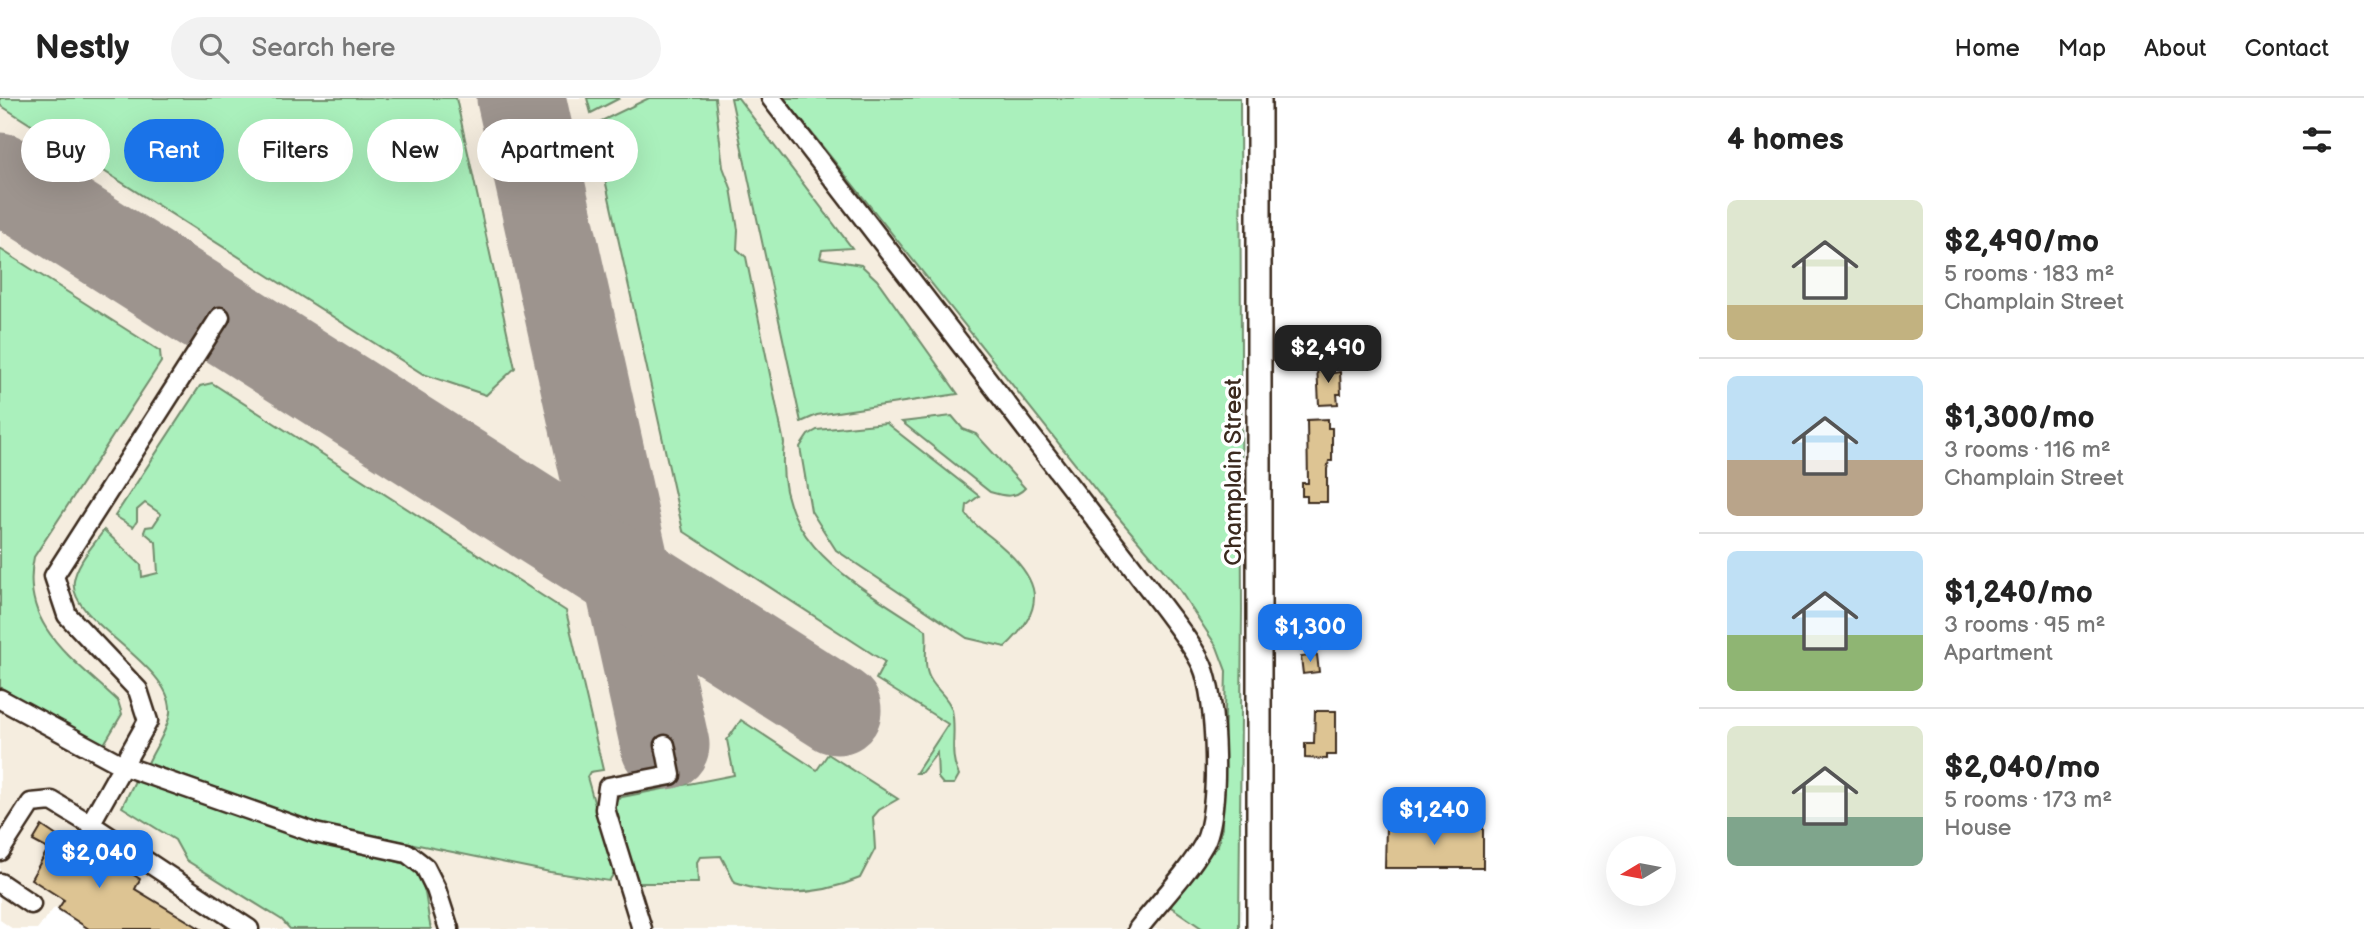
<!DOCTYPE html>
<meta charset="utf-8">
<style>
:root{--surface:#fff;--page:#f2f2f2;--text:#222;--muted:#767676;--line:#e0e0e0;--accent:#1a73e8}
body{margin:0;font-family:"Balsamiq Sans",sans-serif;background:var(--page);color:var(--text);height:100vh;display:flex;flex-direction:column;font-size:26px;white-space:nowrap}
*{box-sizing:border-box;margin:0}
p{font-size:23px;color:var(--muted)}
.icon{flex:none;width:38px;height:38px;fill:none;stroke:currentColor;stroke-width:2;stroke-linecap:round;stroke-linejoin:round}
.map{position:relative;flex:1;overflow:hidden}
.sheet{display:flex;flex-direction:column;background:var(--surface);width:665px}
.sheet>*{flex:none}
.guide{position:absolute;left:21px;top:21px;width:665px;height:63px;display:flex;gap:14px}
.needle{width:46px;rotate:260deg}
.buttons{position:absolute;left:1606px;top:738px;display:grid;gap:14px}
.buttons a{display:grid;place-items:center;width:70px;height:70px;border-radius:50%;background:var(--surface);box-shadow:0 7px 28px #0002;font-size:35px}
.price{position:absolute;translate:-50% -60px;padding:0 16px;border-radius:14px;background:var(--accent);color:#fff;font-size:23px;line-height:46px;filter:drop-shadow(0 2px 4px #0008)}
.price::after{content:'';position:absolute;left:50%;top:42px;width:21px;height:16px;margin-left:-10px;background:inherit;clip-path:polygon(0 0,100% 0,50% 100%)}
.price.on{background:#222;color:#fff}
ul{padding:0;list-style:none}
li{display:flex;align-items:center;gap:21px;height:175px;padding:0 28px}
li+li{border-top:2px solid var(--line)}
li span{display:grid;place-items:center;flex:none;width:196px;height:140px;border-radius:10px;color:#555}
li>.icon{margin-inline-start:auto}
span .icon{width:84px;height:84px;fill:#fffc;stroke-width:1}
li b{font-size:30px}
h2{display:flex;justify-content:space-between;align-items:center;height:84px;padding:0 28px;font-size:30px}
.pill{padding:0 24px;border-radius:32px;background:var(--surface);box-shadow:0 7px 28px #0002;font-size:24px;line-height:63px}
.pill.on{background:var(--accent);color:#fff}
header{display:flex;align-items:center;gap:42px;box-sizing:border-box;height:98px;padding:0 35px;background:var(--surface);border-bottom:2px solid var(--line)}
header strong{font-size:33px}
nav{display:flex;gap:38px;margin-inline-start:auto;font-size:24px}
.search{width:490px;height:63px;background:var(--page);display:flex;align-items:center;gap:18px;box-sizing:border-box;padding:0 24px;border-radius:38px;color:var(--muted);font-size:26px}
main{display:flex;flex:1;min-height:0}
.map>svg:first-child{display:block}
.built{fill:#f5eddf}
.green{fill:#aaf0bc;stroke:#728d6d;stroke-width:2}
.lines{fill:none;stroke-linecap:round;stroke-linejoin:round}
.runway{stroke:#9d948e;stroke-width:89}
.building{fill:#ddc493;stroke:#3b2a1e;stroke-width:2}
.minor-casing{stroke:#3b2a1e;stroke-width:23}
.major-casing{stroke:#3b2a1e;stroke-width:28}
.minor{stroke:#fff;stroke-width:18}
.major{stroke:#fff;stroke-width:23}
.labels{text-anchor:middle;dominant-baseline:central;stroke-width:7;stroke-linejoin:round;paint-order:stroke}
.street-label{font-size:24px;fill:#3b2a1e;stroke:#fff}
</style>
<header>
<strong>Nestly</strong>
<div class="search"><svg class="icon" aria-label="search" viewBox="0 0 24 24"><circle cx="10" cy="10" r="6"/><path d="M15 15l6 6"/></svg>Search here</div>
<nav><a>Home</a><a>Map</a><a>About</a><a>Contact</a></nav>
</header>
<main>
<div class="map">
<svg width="1699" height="831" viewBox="0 0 1699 831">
<rect width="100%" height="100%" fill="#fff"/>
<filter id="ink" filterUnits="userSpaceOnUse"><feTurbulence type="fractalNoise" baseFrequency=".0143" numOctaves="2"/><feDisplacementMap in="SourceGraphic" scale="14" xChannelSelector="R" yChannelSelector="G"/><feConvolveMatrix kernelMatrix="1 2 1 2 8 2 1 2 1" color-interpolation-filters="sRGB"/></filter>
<g filter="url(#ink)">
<path class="built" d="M0 0H1124L1230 538 1231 831H89L55 809 37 831H13L0 822Z"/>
<g class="green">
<path d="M0 0H456L515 270 486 297 423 276 0 7Z"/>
<path d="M587 0H620L591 15Z"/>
<path d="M649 0H715L723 69 731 90 738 132 737 151 746 159 784 345C772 446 854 484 926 532 928 546 923 562 928 576 933 591 948 597 952 612 957 636 948 656 959 677L954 686H943L938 680 937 655 921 675H916L948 626 876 581 885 564 683 433 593 27Z"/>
<path d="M731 0H738L852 150 822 152 820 160 861 167 877 182 958 296 817 317 801 324Z"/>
<path d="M784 0H1240L1242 512 1239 831H1203L1171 809 1173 800 1218 747 1222 729 1226 573 1217 549 1177 488 1107 406Z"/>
<path d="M0 151 160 253 161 264 34 459C19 528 74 561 118 603L122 616 104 646H96L0 589Z"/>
<path d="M212 285 566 513 603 672 590 674 587 679 614 775 609 783 550 774 312 725 148 665C155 650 168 631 170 615 174 566 67 523 74 483 77 464 93 448 104 432L141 467 142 479 158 475 156 444 144 434 146 429 153 428 161 416 145 405 137 412V423L133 429 115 418 200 288Z"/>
<path d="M952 318 963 331 976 336 1025 390C1015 401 1003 398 990 394L902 324Z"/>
<path d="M886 325 979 398 967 407 966 416C975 429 986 434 998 445 1040 481 1049 508 1005 549L967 540 836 452 811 413 800 349 808 337 817 332Z"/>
<path d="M741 622 817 672 828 656 898 701 879 712 873 719 875 751 860 780C820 797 777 799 735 785L721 758 700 759 697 764 698 785H634L613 717 612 701 734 677 727 642Z"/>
<path d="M136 681 246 720 412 768C429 788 425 807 431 831H290L282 822 186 762 175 742 122 709Z"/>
</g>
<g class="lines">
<g class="runway">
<path d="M521 0 665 647"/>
<path d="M0 79 837 612"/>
</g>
</g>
<g class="building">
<path d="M1333 266V275L1340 274 1341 296H1337L1338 306 1319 307 1317 267Z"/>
<path d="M1328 321V330H1332V363H1329L1327 371V404H1307V398H1302V385H1308L1307 322Z"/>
<path d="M1317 557 1319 574 1303 576 1301 559Z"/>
<path d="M1315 613H1336V657H1327V661L1305 660V645H1314Z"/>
<path d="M1386 727H1483V770H1385Z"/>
<path d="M42 728 91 761 95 752 140 781 135 791 201 831H89L58 811 64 802 31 781 48 751 33 743Z"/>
</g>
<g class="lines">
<g class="minor-casing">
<g id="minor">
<path d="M771 0 1163 509C1177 528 1192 546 1202 567 1217 599 1221 716 1204 746 1187 776 1159 804 1138 831"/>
<path d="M220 219 54 478 67 517 138 592 148 623 90 726 249 831"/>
<path d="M0 601 124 668 315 735 407 755 425 769 436 791 449 831"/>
<path d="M0 753 31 705 52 703 90 726"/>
<path d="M0 785 31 806"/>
<path d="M642 831 605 711 608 689 671 677 665 647"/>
</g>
</g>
<g class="major-casing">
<path id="major" d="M1259 0V831"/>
</g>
<use href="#minor" class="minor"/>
<use href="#major" class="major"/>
</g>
</g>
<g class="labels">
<g class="street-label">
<text transform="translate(1233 374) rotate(-90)">Champlain Street</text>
</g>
</g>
</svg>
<div class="buttons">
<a><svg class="needle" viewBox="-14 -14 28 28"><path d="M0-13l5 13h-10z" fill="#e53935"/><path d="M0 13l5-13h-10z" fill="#767676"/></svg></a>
</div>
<b class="price on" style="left:1328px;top:287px">$2,490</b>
<b class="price" style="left:1310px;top:566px">$1,300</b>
<b class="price" style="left:1434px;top:749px">$1,240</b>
<b class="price" style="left:99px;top:792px">$2,040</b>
<div class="guide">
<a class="pill">Buy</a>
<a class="pill on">Rent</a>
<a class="pill">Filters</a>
<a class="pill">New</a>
<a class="pill">Apartment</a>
</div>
</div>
<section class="sheet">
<h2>4 homes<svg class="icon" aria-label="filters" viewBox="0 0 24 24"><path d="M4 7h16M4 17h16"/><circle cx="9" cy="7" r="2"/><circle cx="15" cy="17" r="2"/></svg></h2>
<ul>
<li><span style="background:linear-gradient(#dfe7d0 75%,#c2b280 0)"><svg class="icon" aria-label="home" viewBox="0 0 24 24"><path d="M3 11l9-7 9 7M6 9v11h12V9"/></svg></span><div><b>$2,490/mo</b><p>5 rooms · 183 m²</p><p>Champlain Street</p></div></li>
<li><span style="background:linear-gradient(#bfe0f5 60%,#b9a48a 0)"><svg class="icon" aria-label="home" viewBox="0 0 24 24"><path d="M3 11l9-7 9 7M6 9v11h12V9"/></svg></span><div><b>$1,300/mo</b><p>3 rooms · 116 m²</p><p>Champlain Street</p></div></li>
<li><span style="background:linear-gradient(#bfe0f5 60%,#8fb573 0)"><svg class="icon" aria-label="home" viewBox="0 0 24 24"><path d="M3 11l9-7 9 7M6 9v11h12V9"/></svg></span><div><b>$1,240/mo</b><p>3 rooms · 95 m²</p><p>Apartment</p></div></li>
<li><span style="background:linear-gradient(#dfe7d0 65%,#7fa58c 0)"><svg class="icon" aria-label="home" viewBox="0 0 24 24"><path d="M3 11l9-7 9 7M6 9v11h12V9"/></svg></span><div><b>$2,040/mo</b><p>5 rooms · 173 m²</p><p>House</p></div></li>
</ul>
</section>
</main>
